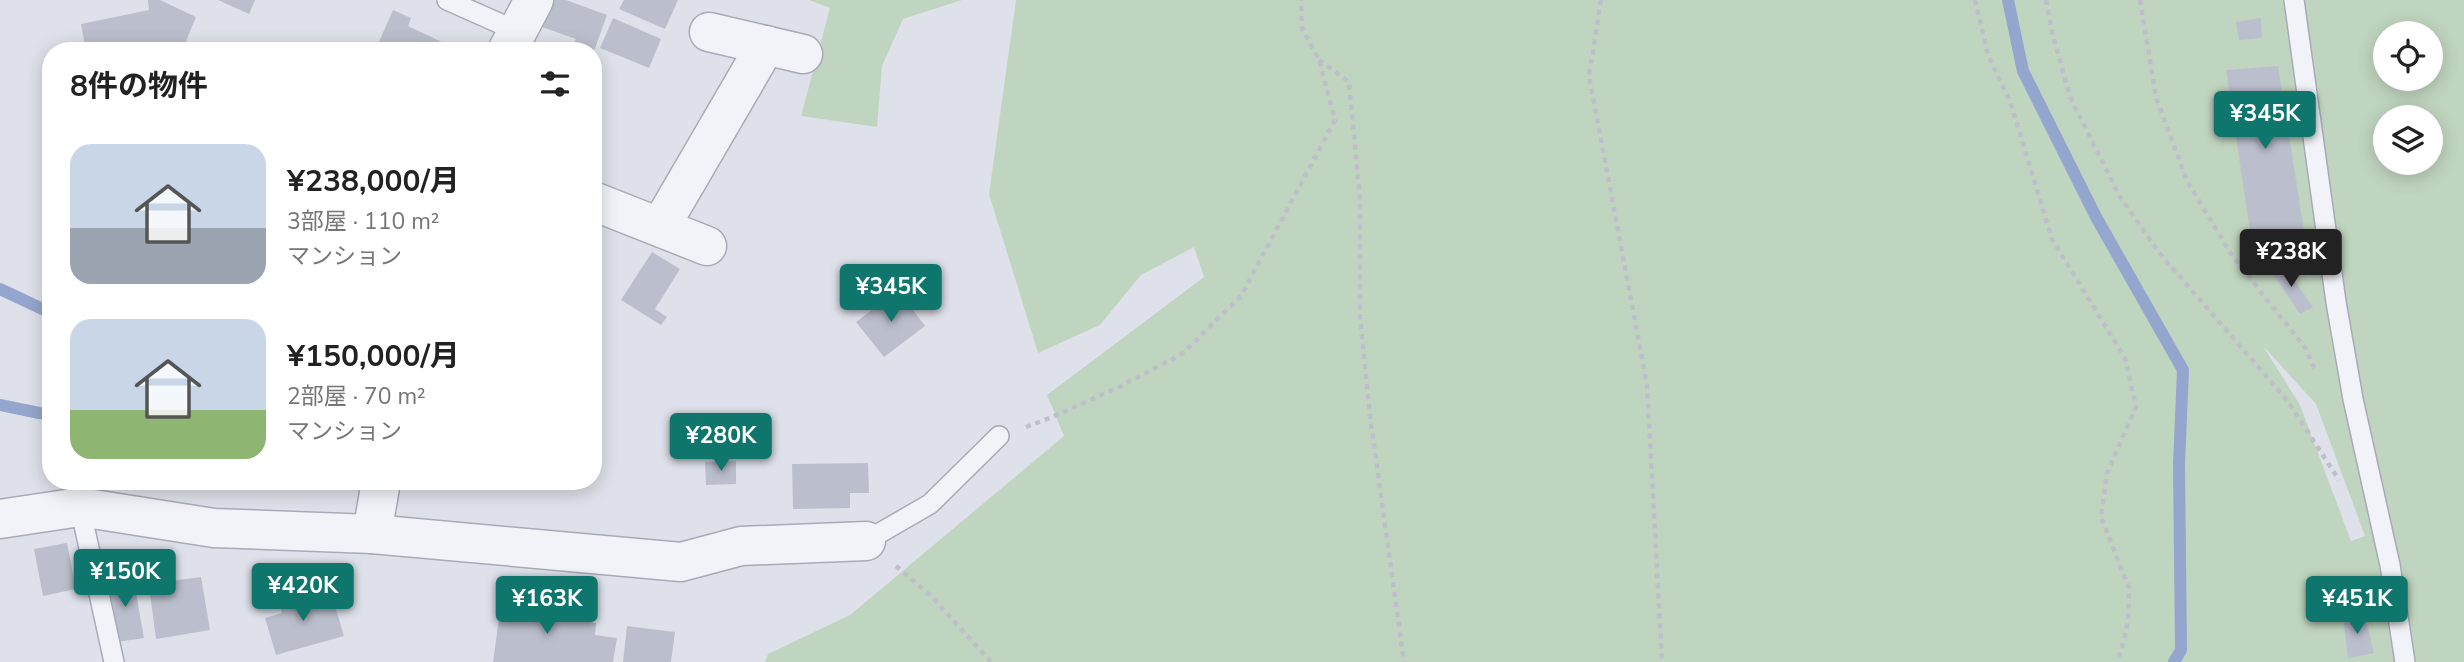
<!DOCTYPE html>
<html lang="ja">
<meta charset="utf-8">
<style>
:root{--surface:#fff;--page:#f6f6f6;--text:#222;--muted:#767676;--accent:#0f766e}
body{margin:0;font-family:"Nunito Sans","Noto Sans JP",sans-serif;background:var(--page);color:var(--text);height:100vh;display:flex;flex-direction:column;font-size:26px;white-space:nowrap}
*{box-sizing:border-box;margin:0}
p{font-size:23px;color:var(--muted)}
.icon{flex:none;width:38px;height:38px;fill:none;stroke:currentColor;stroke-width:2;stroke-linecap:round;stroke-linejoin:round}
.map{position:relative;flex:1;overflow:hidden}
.drawer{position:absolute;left:42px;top:42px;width:560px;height:448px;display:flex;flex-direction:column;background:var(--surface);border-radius:28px;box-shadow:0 4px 18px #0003}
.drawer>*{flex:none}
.controls{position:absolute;left:2373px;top:21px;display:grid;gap:14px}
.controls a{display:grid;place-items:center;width:70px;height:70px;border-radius:50%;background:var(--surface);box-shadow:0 4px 18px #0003;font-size:35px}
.price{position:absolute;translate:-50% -60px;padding:0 16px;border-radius:7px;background:var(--accent);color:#fff;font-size:23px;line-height:46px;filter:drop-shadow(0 2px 4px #0008)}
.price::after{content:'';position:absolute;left:50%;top:42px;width:21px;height:16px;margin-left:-10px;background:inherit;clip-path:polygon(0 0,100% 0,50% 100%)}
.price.current{background:#222;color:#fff}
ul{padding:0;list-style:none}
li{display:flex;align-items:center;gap:21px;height:175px;padding:0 28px}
li span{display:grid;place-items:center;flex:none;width:196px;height:140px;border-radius:21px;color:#555}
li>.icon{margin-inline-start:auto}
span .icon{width:84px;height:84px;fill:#fffc;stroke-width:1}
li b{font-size:30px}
h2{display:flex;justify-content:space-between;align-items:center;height:84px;padding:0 28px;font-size:30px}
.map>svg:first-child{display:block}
.green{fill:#c0d5bf;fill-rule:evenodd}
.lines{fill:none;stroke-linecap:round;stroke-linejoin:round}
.stream{stroke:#95a6ce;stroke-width:12}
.building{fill:#bbbfcd}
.lane-casing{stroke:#a8aab8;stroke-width:22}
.street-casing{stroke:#a8aab8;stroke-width:41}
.path{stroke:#bdbfc9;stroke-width:4.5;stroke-dasharray:5 5;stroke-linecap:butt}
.lane{stroke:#f2f3f8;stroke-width:19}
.street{stroke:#f2f3f8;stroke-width:38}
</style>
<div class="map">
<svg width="2464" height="662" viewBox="0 0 2464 662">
<rect width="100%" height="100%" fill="#dfe1ea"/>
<g class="green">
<path d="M809 0H962L903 19 882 66 877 127 801 116 830 8Z"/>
<path d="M1016 0H2464V662H765L768 654 850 615 1064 436 1047 395 1204 277 1194 247 1141 275 1100 325 1038 353 989 194ZM2385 33H2431V79H2385ZM2385 117H2431V163H2385ZM2263 346 2316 404 2365 536 2351 541 2300 405Z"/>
</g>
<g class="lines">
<g class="stream">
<path d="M2008 0 2023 71 2096 217 2183 370 2179 465 2181 650 2174 662"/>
<path d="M0 289 51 313"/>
<path d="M0 405 39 413 51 414"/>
</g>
</g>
<g class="building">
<path d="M148 0H160L196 17 186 41 208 51H86L81 24 149 10Z"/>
<path d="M218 0H255L249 14Z"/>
<path d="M552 0H566L607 15 594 51 573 45 576 39 542 27Z"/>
<path d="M624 0H678L665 29 619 9Z"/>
<path d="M393 10 411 18 408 26 446 44 443 51H375Z"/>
<path d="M613 18 661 39 649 68 600 48Z"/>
<path d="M2261 18 2262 38 2239 40 2236 22Z"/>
<path d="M538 42 557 51H534Z"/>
<path d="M2278 66 2304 230 2251 238 2226 70Z"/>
<path d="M652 252 680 269 655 309 667 317 661 325 621 300Z"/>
<path d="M2282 263 2313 307 2300 314 2270 270Z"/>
<path d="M898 290 925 326 884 357 856 322Z"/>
<path d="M736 461V484L706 485 705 462Z"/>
<path d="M868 463 869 493H850V508L793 509 792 464Z"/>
<path d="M67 543 76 589 43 596 34 549Z"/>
<path d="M133 576 144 638 117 642 106 581Z"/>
<path d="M201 577 210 630 156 639 150 594 165 592 164 582Z"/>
<path d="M306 591 310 602 332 596 344 636 276 655 265 618 282 613 278 599Z"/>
<path d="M502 596 551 603 549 616 596 623 595 635 617 638 613 662H493Z"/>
<path d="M2364 612 2374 653 2348 658 2343 617Z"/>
<path d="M627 626 675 632 671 662H623Z"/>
</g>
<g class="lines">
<g class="lane-casing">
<g id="lane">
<path d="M447 0 519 32"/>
<path d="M2294 0 2336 302 2353 399 2390 565 2405 662"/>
<path d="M80 507 114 662"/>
<path d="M866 541 930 504 999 436"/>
</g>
</g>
<g class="street-casing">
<g id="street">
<path d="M709 32 803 54"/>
<path d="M507 51 534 0"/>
<path d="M593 201 707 246"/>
<path d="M660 227 766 45"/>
<path d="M0 519 80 507 214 528 372 534 381 481"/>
<path d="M372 534 681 562 741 546 866 541"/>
</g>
</g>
<g class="path">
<path d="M1601 0 1589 76 1647 385 1662 662"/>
<path d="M1975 0 1988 55 2010 101 2052 239 2125 358 2136 407 2107 473 2101 517 2129 588 2128 622 2118 662"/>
<path d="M2046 0 2052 32 2070 97 2120 197 2161 255 2287 400 2339 480"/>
<path d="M2140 0 2156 97 2187 181 2231 254 2306 349 2316 372"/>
<path d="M1319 60 1349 82 1360 200V317L1370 416 1404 662"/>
<path d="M1026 427 1050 418 1117 388 1182 354 1241 296 1335 120 1319 60 1302 28 1301 0"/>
<path d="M896 566 932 597 991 662"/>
</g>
<use href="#lane" class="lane"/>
<use href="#street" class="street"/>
</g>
</svg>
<div class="controls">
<a><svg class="icon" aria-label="locate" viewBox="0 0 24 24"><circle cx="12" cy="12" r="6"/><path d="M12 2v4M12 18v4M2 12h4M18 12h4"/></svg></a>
<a><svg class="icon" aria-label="layers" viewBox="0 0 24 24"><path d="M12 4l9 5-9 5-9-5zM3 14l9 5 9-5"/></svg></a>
</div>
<b class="price" style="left:2265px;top:151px">¥345K</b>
<b class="price current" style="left:2291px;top:289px">¥238K</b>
<b class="price" style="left:891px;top:324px">¥345K</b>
<b class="price" style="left:721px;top:473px">¥280K</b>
<b class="price" style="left:125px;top:609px">¥150K</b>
<b class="price" style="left:303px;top:623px">¥420K</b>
<b class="price" style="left:547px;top:636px">¥163K</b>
<b class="price" style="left:2357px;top:636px">¥451K</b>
<section class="drawer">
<h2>8件の物件<svg class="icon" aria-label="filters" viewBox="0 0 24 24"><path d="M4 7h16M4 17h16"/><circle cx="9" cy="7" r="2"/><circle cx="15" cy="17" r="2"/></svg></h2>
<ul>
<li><span style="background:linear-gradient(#c9d6e8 60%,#9aa5b1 0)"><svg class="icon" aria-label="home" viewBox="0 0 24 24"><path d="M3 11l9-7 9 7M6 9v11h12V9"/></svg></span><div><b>¥238,000/月</b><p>3部屋 · 110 m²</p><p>マンション</p></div></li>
<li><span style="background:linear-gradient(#c9d6e8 65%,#8fb573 0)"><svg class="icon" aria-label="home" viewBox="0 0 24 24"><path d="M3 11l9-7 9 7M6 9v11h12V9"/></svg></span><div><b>¥150,000/月</b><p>2部屋 · 70 m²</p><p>マンション</p></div></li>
</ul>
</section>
</div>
